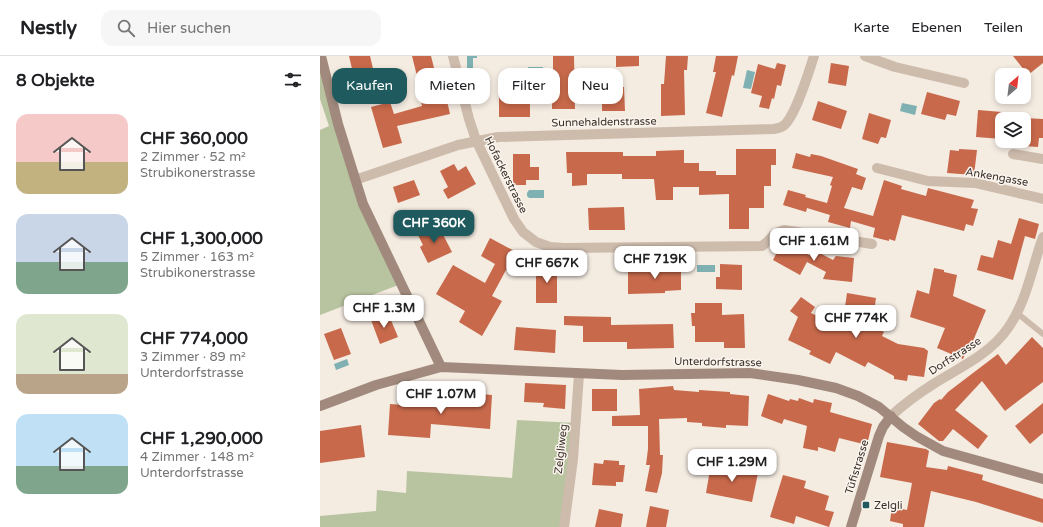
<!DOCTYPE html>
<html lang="de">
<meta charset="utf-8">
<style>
:root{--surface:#fff;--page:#f6f6f6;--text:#202124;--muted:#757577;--line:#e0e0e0;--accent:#1f5a5e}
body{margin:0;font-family:"Varela Round",sans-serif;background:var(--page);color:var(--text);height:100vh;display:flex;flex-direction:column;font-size:15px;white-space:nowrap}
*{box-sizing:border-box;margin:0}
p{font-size:13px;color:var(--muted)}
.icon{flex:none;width:22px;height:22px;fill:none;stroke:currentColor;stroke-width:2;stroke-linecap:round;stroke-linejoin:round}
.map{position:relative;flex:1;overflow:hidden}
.drawer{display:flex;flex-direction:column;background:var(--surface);width:320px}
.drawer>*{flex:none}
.hud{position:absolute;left:12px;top:12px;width:380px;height:36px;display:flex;gap:8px}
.needle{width:26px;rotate:28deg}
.buttons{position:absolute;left:675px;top:12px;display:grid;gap:8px}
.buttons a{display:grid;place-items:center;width:36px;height:36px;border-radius:8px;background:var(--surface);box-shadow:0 2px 6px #0003;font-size:20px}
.price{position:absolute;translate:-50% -34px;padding:0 9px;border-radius:8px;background:#fff;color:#222;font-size:13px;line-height:26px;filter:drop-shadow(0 1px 2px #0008)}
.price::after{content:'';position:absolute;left:50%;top:24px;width:12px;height:9px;margin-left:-6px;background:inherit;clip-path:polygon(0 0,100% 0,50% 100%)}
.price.current{background:var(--accent);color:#fff}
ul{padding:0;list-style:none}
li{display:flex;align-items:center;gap:12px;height:100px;padding:0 16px}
li span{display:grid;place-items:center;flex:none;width:112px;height:80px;border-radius:12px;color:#555}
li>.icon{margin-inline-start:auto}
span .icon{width:48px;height:48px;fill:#fffc;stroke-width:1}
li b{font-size:17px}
h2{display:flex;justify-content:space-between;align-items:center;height:48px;padding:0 16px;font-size:17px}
.tag{padding:0 14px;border-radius:12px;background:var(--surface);box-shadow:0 2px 6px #0003;font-size:14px;line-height:36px}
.tag.current{background:var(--accent);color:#fff}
header{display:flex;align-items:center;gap:24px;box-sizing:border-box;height:56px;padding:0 20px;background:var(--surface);border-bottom:1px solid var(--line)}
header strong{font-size:19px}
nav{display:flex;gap:22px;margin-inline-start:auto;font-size:14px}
.search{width:280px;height:36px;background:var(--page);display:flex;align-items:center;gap:10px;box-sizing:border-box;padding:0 14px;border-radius:12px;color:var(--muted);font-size:15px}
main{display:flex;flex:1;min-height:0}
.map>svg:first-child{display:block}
.green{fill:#b8c4a0}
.water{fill:#7fb0b2}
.building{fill:#c8694b}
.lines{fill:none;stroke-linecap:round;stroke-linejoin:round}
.lane{stroke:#cdbbac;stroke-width:6}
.street{stroke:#cdbbac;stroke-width:10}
.secondary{stroke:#a18a7d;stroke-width:10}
.poi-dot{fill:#1f5a5e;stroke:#fbf5ee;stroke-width:1.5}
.labels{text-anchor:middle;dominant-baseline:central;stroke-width:3;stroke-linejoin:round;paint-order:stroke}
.street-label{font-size:11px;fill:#3b302b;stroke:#fbf5ee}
.poi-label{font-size:11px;fill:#3b302b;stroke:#fbf5ee;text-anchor:start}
</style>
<header>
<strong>Nestly</strong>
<div class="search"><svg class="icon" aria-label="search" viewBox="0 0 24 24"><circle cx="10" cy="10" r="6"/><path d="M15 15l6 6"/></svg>Hier suchen</div>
<nav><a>Karte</a><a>Ebenen</a><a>Teilen</a></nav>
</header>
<main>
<section class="drawer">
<h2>8 Objekte<svg class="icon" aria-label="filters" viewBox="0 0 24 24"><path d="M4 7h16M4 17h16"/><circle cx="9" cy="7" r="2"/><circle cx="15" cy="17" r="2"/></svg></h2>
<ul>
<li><span style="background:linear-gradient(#f6c9c9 60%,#c2b280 0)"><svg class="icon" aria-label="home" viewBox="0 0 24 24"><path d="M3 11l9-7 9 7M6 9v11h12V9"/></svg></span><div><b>CHF 360,000</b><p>2 Zimmer · 52 m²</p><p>Strubikonerstrasse</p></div></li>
<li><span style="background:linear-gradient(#c9d6e8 60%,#7fa58c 0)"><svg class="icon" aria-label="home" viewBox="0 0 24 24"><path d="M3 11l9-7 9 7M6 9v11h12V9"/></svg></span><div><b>CHF 1,300,000</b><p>5 Zimmer · 163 m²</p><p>Strubikonerstrasse</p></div></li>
<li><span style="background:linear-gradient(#dfe7d0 75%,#b9a48a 0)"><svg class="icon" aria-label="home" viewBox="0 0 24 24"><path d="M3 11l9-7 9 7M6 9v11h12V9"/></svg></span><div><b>CHF 774,000</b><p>3 Zimmer · 89 m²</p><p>Unterdorfstrasse</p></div></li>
<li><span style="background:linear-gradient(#bfe0f5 65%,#7fa58c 0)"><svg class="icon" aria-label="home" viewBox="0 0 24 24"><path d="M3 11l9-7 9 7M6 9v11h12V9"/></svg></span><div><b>CHF 1,290,000</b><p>4 Zimmer · 148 m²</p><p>Unterdorfstrasse</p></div></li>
</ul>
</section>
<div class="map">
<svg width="723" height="471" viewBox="0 0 723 471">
<rect width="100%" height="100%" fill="#f4ebe1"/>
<g class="green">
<path d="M0 0 28 102 81 228 0 259V74L9 70 0 43Z"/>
<path d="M197 364 256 367 244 471H0V460L56 455 57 434 86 437 87 415 192 422Z"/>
</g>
<g class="water">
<path d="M147 0H157V2H153V12H147Z"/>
<path d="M208 11H223V17L209 16Z"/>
<path d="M427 14 435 16 431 33 423 32Z"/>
<path d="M582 47 597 50 595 59 580 55Z"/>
<path d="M209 134H224V142H209L207 140V137Z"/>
<rect x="377" y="209" width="18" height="7"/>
<path d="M27 303 29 309 16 314 14 308Z"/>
</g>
<g class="building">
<path d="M29 0H50L56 25 36 30Z"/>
<path d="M92 0H111L117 24H119L122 37 125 36 130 58 77 70 82 87 63 92 51 51 70 46 74 58 102 50 97 29 99 28Z"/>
<path d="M233 0H254L255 53H232V28H233Z"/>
<path d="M296 0H319V10L296 11Z"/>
<path d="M346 0H368L367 14H364L365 59 341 60V28H344Z"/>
<path d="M396 0H418L414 20 412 19 402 61 386 57 396 16H393Z"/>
<path d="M693 0H723V7L708 19Z"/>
<path d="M457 7 466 9 461 30 457 29 454 43 452 42 449 53 439 51 442 40 431 37 438 8 455 13Z"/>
<path d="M511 7 529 10 526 30 508 27Z"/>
<rect x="179" y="31" width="31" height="30"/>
<path d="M304 31 305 55H282V44H279V32Z"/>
<path d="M607 36 640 45 636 60 627 58 625 64 601 58Z"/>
<path d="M498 45 527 55 521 73 492 64Z"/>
<path d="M658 54 682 56V83L656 81Z"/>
<path d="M549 57 571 64 566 82 561 81 558 88 542 83Z"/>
<path d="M704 62 723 63V82H719L718 91 704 90Z"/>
<path d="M416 93H456V109H451V130H444V152H429V173H409V138L379 139V131H353V144H336L334 123H302V118H267V129L252 130V117H247L246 96H303V100H336V95L364 94V107H379V115H396V119H416Z"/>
<path d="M639 93 657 94 654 119 627 117 630 94 639 95Z"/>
<path d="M476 97 490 101 491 98 501 100 538 113 536 118 546 122 542 134 532 131 524 152 553 160 564 124 582 130 581 133 606 140 608 132 654 144 651 152 658 153 653 170 646 168 644 175 582 159 575 185 569 183V185L553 181 555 172 531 165 530 172 508 166 510 159 487 152 486 156 463 149 468 134 486 139 485 141 507 147 512 130 510 129 513 121 472 112Z"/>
<path d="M193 98H210V111H219V124H206V129H193Z"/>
<path d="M134 108 138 115 146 110 156 128 128 143 123 134 128 131 120 115Z"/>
<path d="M94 124 100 139 78 147 73 131Z"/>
<path d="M304 151 305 174H269L268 152Z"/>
<path d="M699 162 719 168 715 183 705 180 693 224 657 214 661 199 673 202 678 184 691 188Z"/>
<path d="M118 169 132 196 108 207 100 191 103 189 98 179Z"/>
<path d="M170 182 200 198 191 216 186 214 172 240 182 245 162 280 139 266 145 255 116 238 133 209 165 227 175 208 161 200Z"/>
<path d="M460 183 489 199 492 193 513 204 516 200 534 202 532 226 503 223 506 216 487 206 480 219 453 204 457 196 454 194Z"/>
<path d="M400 208 422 209V234L396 233V221H400Z"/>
<path d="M237 209V247H216V210Z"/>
<path d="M344 209H361V234L345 235V237L308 238V213L344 212Z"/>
<path d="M614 212 624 214V216L637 219 633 240 666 254 653 285 651 284 643 303 617 292 625 272 590 261 597 234 609 238Z"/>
<path d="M527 237 556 242 552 270 564 276 562 280 578 288 604 292 608 295 604 321 588 319 587 325 574 323V320L548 306 545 311 516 296 510 308 489 298 491 295 468 284 478 261 470 255 481 241 495 251 491 257 522 272Z"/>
<path d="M375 247H402V259L424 258 425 292H404V286H375V270H372L371 257H375Z"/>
<path d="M68 257 78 281 60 288 51 264Z"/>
<path d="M244 260 291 261V269L353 268 354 292 307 293V286H263V270L244 269Z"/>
<path d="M196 271 236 274 235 297 194 294Z"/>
<path d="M21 272 31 298 14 304 4 278Z"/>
<path d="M712 281 723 292V326L685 355 662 325 635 354 668 380 658 393 633 373 623 385H619L598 368 614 347 620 343 621 344 628 336 678 298 686 309Z"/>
<path d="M205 327 246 329 245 353 223 351 224 347 204 346Z"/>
<path d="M353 330 354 334 379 336V334L410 336V338L429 340 428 370 406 369V372L382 370V367L367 366V362L339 363 340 399H343L342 417 337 437 325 435 330 409H326L328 393V370H292V360L320 359 319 333Z"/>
<rect x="272" y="333" width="25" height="22"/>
<path d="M127 335 172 339 170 373 111 368 110 382 68 379 70 348 126 352Z"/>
<path d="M448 338 469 345 470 343 478 345 479 342 493 347 494 343 512 347 510 356 552 368 547 389 519 382 515 396 498 391V395L483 392 487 370 464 363 462 368 441 360Z"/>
<path d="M723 347V377L710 388 695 370Z"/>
<path d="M41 369 45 401 0 407V375Z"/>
<path d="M567 386 606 393 609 395 606 411 627 414 628 410 663 419 662 424 723 443V467L656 446 611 435 604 471H583V468L570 465 572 451 587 454 592 427 560 421Z"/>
<path d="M284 404 299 405V409H305L303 426H296V430L272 429 274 407 283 408Z"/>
<path d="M391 408 438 417 432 446 386 437Z"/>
<path d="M463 419 486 425 484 432 509 440 505 454 514 456 509 471 476 460 474 468 450 461Z"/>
<path d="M330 450 349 454 346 471H326Z"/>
<path d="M279 453 303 458 301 471H275Z"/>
</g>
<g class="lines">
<path class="lane" d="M697 257 723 278"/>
<g class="street">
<path d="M133 0 149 63 156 84 194 163 203 176 216 186 230 191 244 192 442 190C451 184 452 177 464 174L552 188"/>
<path d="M545 0 575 11 644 27"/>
<path d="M693 98 723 103"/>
<path d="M557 112 608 125 655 127 711 140 723 143"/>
<path d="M35 124 138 89 178 81 454 73C457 72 461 72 463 70 475 62 489 15 494 0"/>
<path d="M571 360C584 348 599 337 615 327 641 311 670 298 688 272 707 245 712 211 723 181"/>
<path d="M244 471 253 403 259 318"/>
</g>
<g class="secondary">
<path d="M1 0 18 68 43 148 121 311"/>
<path d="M0 350 56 329 121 311 302 319 430 317 478 324 516 332 538 340 559 351 583 371 596 380 623 395 723 423"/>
<path d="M531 471 559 380 563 371 571 360"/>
</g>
</g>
<rect class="poi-dot" x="542" y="445" width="8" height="8" rx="2"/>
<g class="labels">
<g class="street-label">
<text transform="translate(284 66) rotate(-1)">Sunnehaldenstrasse</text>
<text transform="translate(186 119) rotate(64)">Hofackerstrasse</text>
<text transform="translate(677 121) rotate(10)">Ankengasse</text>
<text transform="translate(635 300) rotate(-33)">Dorfstrasse</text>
<text transform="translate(398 306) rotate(1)">Unterdorfstrasse</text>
<text transform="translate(241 393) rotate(-84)">Zelgliweg</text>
<text transform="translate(537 411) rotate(-73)">Tüfistrasse</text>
</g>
<g class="poi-label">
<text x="554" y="449">Zelgli</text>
</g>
</g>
</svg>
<div class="buttons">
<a><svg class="needle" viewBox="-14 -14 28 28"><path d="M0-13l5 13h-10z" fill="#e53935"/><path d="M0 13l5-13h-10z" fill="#757577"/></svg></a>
<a><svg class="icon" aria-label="layers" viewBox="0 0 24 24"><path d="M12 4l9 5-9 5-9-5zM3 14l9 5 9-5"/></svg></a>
</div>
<b class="price current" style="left:114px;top:188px">CHF 360K</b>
<b class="price" style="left:494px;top:206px">CHF 1.61M</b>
<b class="price" style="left:335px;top:224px">CHF 719K</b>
<b class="price" style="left:227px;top:228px">CHF 667K</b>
<b class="price" style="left:64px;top:273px">CHF 1.3M</b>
<b class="price" style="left:536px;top:283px">CHF 774K</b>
<b class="price" style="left:121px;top:359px">CHF 1.07M</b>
<b class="price" style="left:412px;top:427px">CHF 1.29M</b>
<div class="hud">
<a class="tag current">Kaufen</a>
<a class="tag">Mieten</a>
<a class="tag">Filter</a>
<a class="tag">Neu</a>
</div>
</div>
</main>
